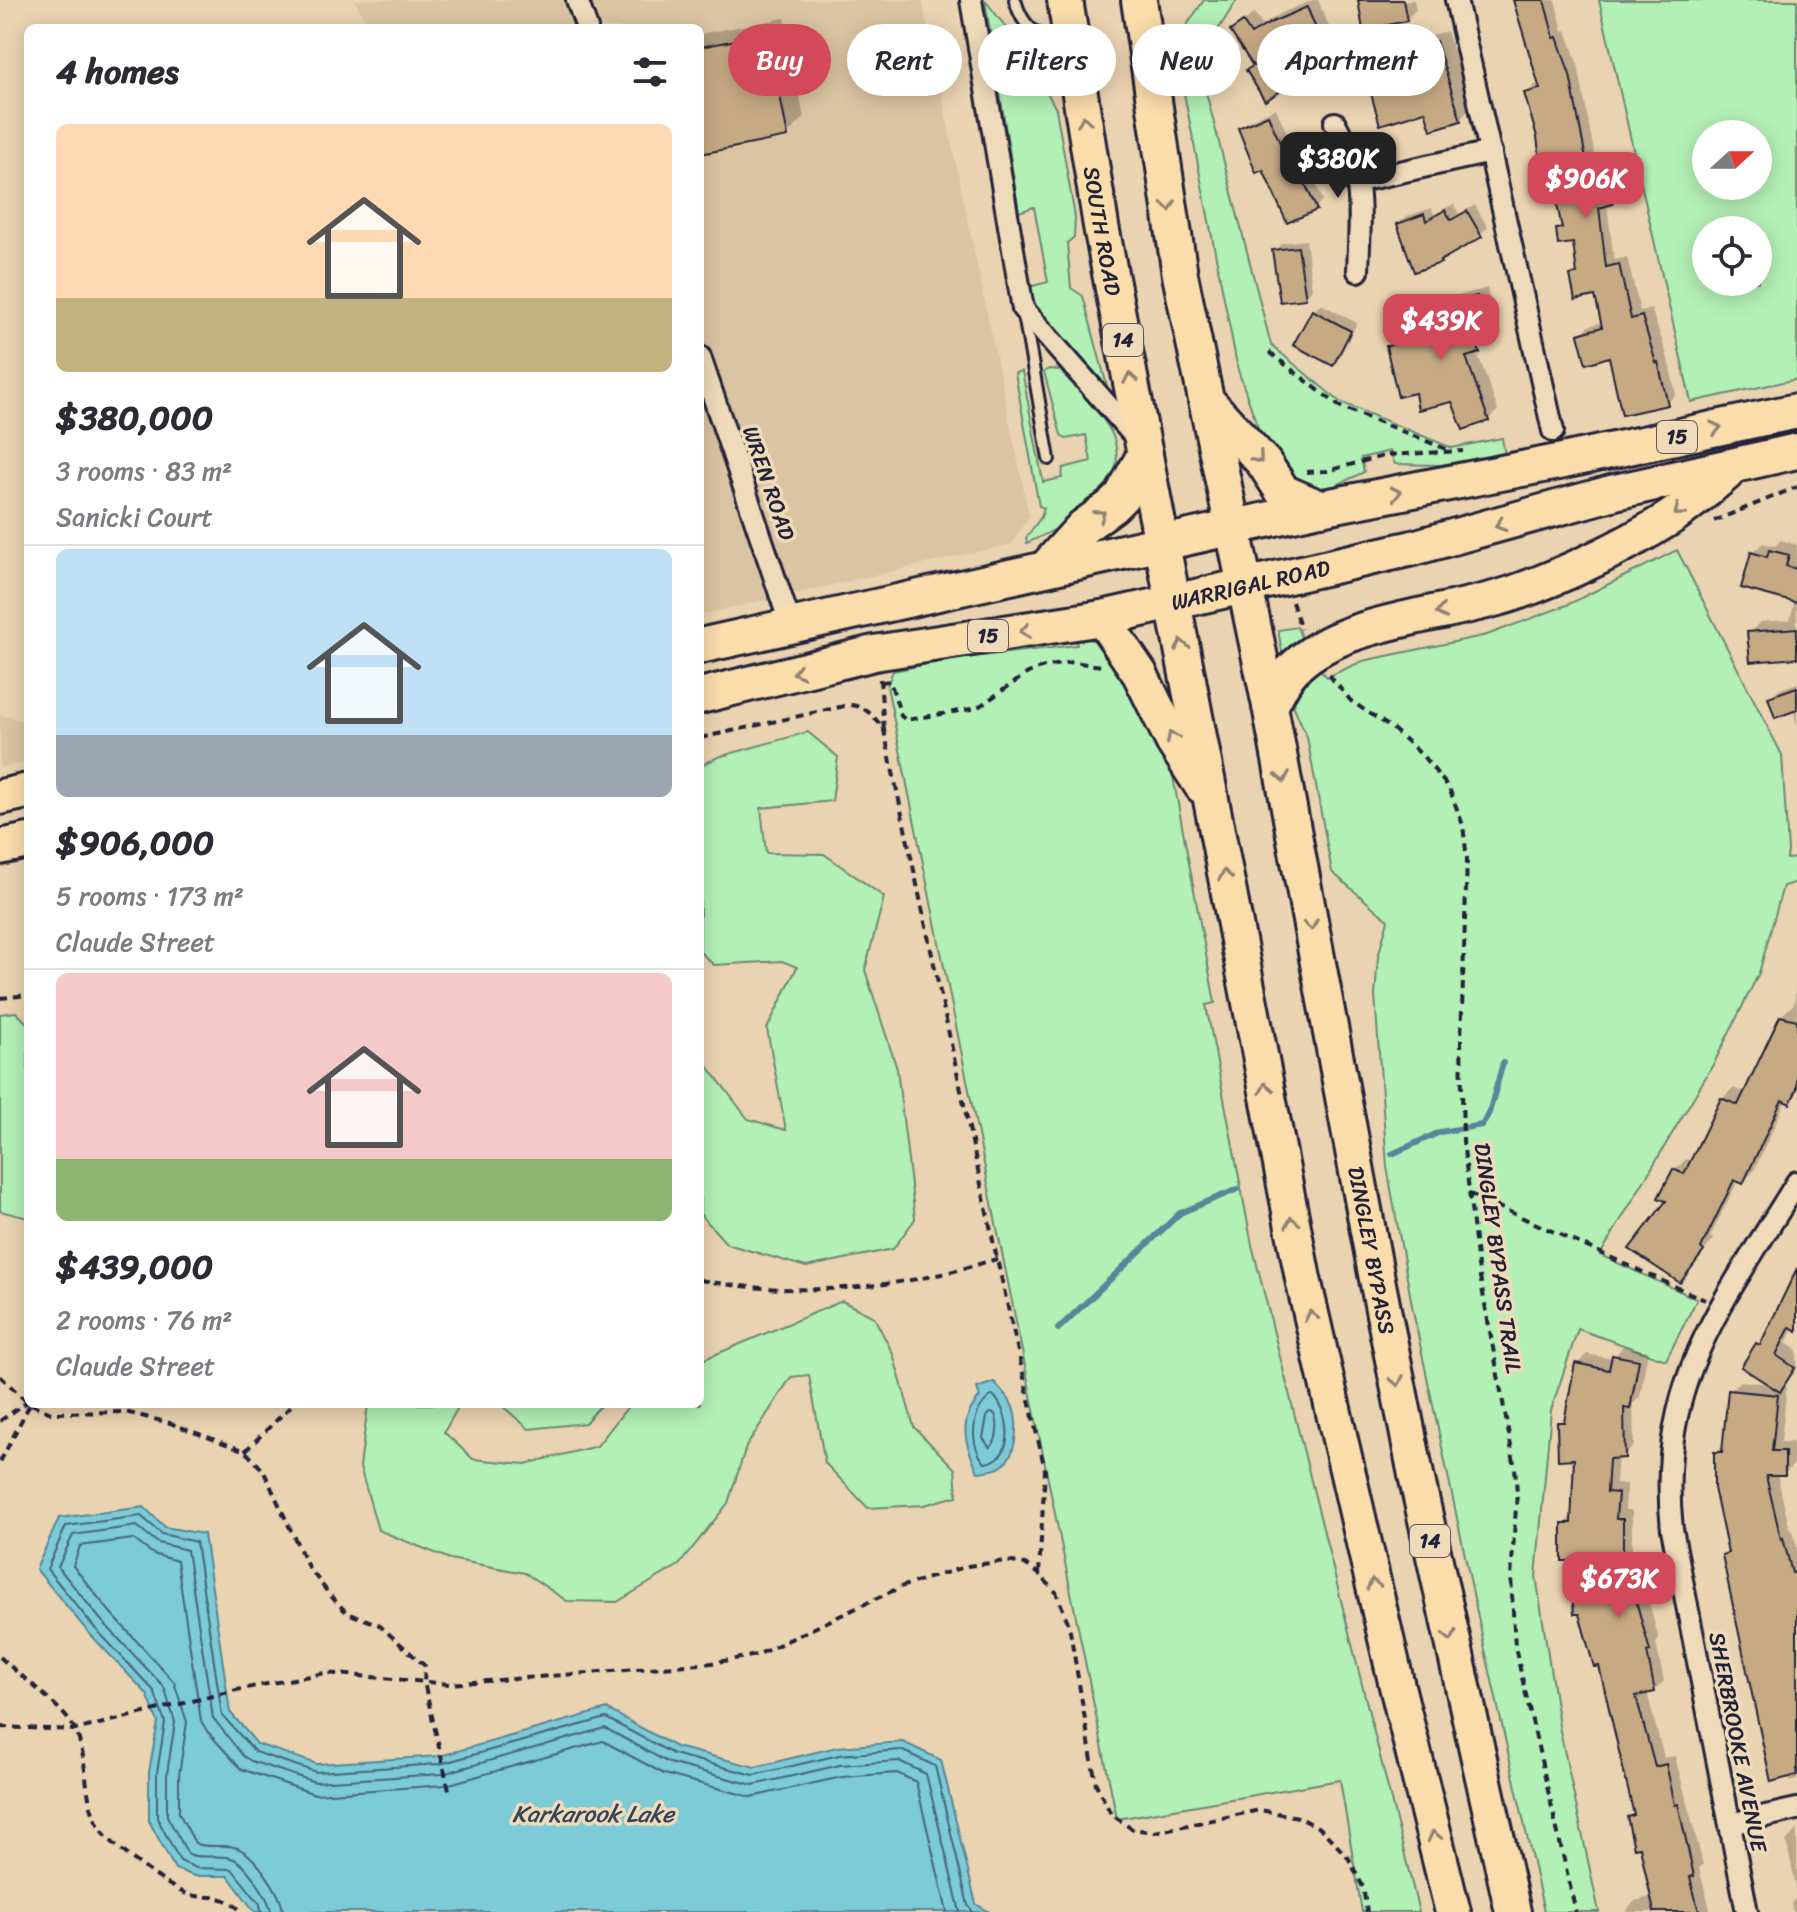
<!DOCTYPE html>
<meta charset="utf-8">
<style>
:root{--surface:#fff;--page:#f7f7f7;--text:#2b2b33;--muted:#7c7c81;--line:#e1e1e2;--accent:#d1495b}
body{margin:0;font-family:Sriracha,sans-serif;background:var(--page);color:var(--text);height:100vh;display:flex;flex-direction:column;font-size:30px;white-space:nowrap}
*{box-sizing:border-box;margin:0}
p{font-size:26px;color:var(--muted)}
.icon{flex:none;width:44px;height:44px;fill:none;stroke:currentColor;stroke-width:2;stroke-linecap:round;stroke-linejoin:round}
.map{position:relative;flex:1;overflow:hidden}
.panel{position:absolute;left:24px;top:24px;width:680px;height:1384px;display:flex;flex-direction:column;background:var(--surface);border-radius:12px;box-shadow:0 4px 20px #0003}
.panel>*{flex:none}
.banner{position:absolute;left:728px;top:24px;width:760px;height:72px;display:flex;gap:16px}
.needle{width:52px;rotate:69deg}
.buttons{position:absolute;left:1692px;top:120px;display:grid;gap:16px}
.buttons a{display:grid;place-items:center;width:80px;height:80px;border-radius:50%;background:var(--surface);box-shadow:0 4px 20px #0003;font-size:40px}
.price{position:absolute;translate:-50% -68px;padding:0 18px;border-radius:16px;background:var(--accent);color:#fff;font-size:26px;line-height:52px;filter:drop-shadow(0 2px 4px #0008)}
.price::after{content:'';position:absolute;left:50%;top:48px;width:24px;height:18px;margin-left:-12px;background:inherit;clip-path:polygon(0 0,100% 0,50% 100%)}
.price.on{background:#222;color:#fff}
ul{padding:0;list-style:none}
li{display:grid;align-content:center;gap:16px;height:424px;padding:0 32px}
li+li{border-top:2px solid var(--line)}
li span{display:grid;place-items:center;height:248px;border-radius:12px;color:#555}
li>.icon{margin-inline-start:auto}
span .icon{width:144px;height:144px;fill:#fffc;stroke-width:1}
li b{font-size:34px}
h2{display:flex;justify-content:space-between;align-items:center;height:96px;padding:0 32px;font-size:34px}
.pill{padding:0 28px;border-radius:36px;background:var(--surface);box-shadow:0 4px 20px #0003;font-size:28px;line-height:72px}
.pill.on{background:var(--accent);color:#fff}
.map>svg:first-child{display:block}
.built{fill:#dbc4a1}
.green{fill:#b3f0b5;stroke:#6a8978;stroke-width:2;fill-rule:evenodd}
.water{fill:#7bcbd7;stroke:#578799;stroke-width:2}
.shadow{fill:#0003}
.lines{fill:none;stroke-linecap:round;stroke-linejoin:round}
.shore{stroke:#466679;stroke-width:2}
.stream{stroke:#578799;stroke-width:6}
.building{fill:#c6aa84;stroke:#22223b;stroke-width:2}
.service-casing{stroke:#22223b;stroke-width:16}
.minor-casing{stroke:#22223b;stroke-width:26}
.trunk-casing{stroke:#22223b;stroke-width:40}
.path{stroke:#22223b;stroke-width:4;stroke-dasharray:8 6;stroke-linecap:butt}
.service{stroke:#efdab9;stroke-width:10}
.minor{stroke:#efdab9;stroke-width:20}
.trunk{stroke:#faddab;stroke-width:34}
.oneway{stroke:#8e8073}
.labels{text-anchor:middle;dominant-baseline:central;stroke-width:7;stroke-linejoin:round;paint-order:stroke}
.shield{fill:#efdab9;stroke:#605961;stroke-width:2}
.shield-label{font-size:20px;font-weight:bold;fill:#22223b}
.street-label{font-size:22px;fill:#22223b;stroke:#efdab9}
.water-label{font-size:24px;font-style:italic;fill:#34445a;stroke:#efdab9}
</style>
<div class="map">
<svg width="1797" height="1912" viewBox="0 0 1797 1912">
<rect width="100%" height="100%" fill="#ead3b0"/>
<filter id="ink" filterUnits="userSpaceOnUse"><feTurbulence type="fractalNoise" baseFrequency=".0125" numOctaves="2"/><feDisplacementMap in="SourceGraphic" scale="16" xChannelSelector="R" yChannelSelector="G"/><feConvolveMatrix kernelMatrix="1 2 1 2 8 2 1 2 1" color-interpolation-filters="sRGB"/></filter>
<g filter="url(#ink)">
<g class="built">
<path d="M355 0H922L1029 515 1012 544 700 615V28H369Z"/>
<path d="M0 715 28 722V762L0 768Z"/>
</g>
<g class="green">
<path d="M985 0 1027 55 1056 109 1075 217 1074 237 1067 243 1071 288 1083 296 1107 386 1037 308 1029 287 1048 282 1034 207 1019 212Z"/>
<path d="M1204 0H1237L1198 61 1271 345 1340 402 1452 448 1502 438 1505 456 1441 465 1395 464 1390 451 1361 458 1364 472 1335 486 1303 490 1263 442 1238 370 1178 62 1188 55 1191 68 1198 61 1187 25Z"/>
<path d="M1599 0H1797V379L1691 402ZM1706 134H1758V186H1706ZM1706 230H1758V282H1706Z"/>
<path d="M1049 369 1060 370C1075 388 1107 417 1114 439 1131 494 1067 525 1027 543L1026 538 1041 517 1044 508 1039 506 1015 373 1022 371 1043 482 1062 478 1063 468 1091 461 1086 435 1066 439 1061 435 1044 372Z"/>
<path d="M1677 550 1782 755 1788 851 1787 859 1797 858V882L1783 886 1759 973 1714 1063 1600 1255 1697 1299 1666 1360 1578 1329 1551 1410 1536 1576 1559 1726 1599 1912H1544L1484 1645 1413 1311 1387 1167 1375 995 1378 957 1388 920 1332 872 1307 737 1294 707 1296 693 1315 664 1327 677 1363 661 1487 635 1567 605Z"/>
<path d="M1297 627 1304 645 1283 657 1278 630Z"/>
<path d="M1075 639H1089L1102 643 1168 750 1215 1003 1206 1005 1252 1245 1419 1912H1362L1340 1780 1117 1819 887 686 893 671 947 660 1077 645Z"/>
<path d="M808 732 838 757 832 801 761 808 766 853 824 854 884 897 865 970 897 1069 915 1219 893 1249 806 1267 727 1244 700 1214V1056L748 1119 786 1130 767 1029 797 967 782 961 714 965 700 952V766L718 757Z"/>
<path d="M16 1012 28 1024V1218L0 1211V1014Z"/>
<path d="M842 1301 874 1317 893 1354 914 1427 955 1469 957 1496 924 1505 868 1508 825 1463 809 1375 791 1377 746 1447 728 1503 679 1565 617 1602 567 1601 525 1573 450 1559 378 1530 360 1467 368 1404H460L444 1432 473 1459 525 1464 597 1446 630 1404H700V1361Z"/>
<path d="M500 1404H602L585 1423 529 1429Z"/>
</g>
<g class="water">
<path d="M994 1382C999 1388 1005 1394 1010 1401 1020 1418 1018 1453 1002 1466 996 1471 986 1471 978 1472 966 1444 956 1423 980 1397L977 1388Z"/>
<path d="M144 1507 165 1527 204 1534 230 1712 257 1744 317 1764 440 1756 607 1709 676 1747 755 1767 837 1747 903 1742 941 1760 976 1904 989 1912H255L228 1876H194L175 1869 149 1821V1772L158 1722 147 1694 88 1632 36 1569 59 1518Z"/>
</g>
<g class="shadow">
<path d="M1313 0H1318L1333 36 1323 46 1294 58 1302 71 1292 81 1254 65 1233 31 1254 13 1262 25 1284 12Z"/>
<path d="M1360 0H1414L1416 10 1406 19Z"/>
<path d="M1515 0H1555L1563 31 1566 30 1578 65 1597 168 1614 164 1621 194 1607 204 1614 260 1627 257 1640 311 1651 308 1667 355 1676 394 1667 403 1610 355 1580 335 1589 326 1603 322 1596 293 1572 276 1578 270 1575 241 1558 230 1563 225 1548 156 1538 137 1526 94 1535 85 1541 84Z"/>
<path d="M785 18 804 118 787 135 700 152V34Z"/>
<path d="M1447 31 1471 108 1460 119 1373 95 1384 84 1416 74 1409 50 1420 39Z"/>
<path d="M1276 108 1299 162 1305 159 1323 200 1315 208 1264 167 1240 128 1248 121Z"/>
<path d="M1454 204 1459 214 1475 205 1488 228 1440 262 1399 224 1407 216 1432 208 1434 214Z"/>
<path d="M1306 240 1312 289 1305 297 1274 251 1282 243Z"/>
<path d="M1487 288 1491 304 1481 314 1489 342 1477 352 1498 410 1488 420 1454 400 1416 391 1389 347 1402 336 1400 329 1410 319 1442 311 1441 308 1451 298Z"/>
<path d="M1321 304 1357 323 1340 356 1332 363 1313 311Z"/>
<path d="M1781 540 1797 545V656L1749 633 1760 622 1790 620 1795 600 1752 553 1763 543 1775 546Z"/>
<path d="M1797 683V726L1793 709 1770 697 1778 690Z"/>
<path d="M1797 981V1094L1789 1102 1786 1100 1754 1171 1743 1182 1738 1180 1710 1237 1714 1239 1680 1280 1669 1201 1675 1170 1686 1159 1692 1162 1722 1099 1733 1088 1746 1093 1783 1014 1794 1004Z"/>
<path d="M1797 1277V1328L1794 1327 1786 1343 1797 1350V1369L1784 1386H1787L1781 1442H1793L1794 1464 1784 1474H1777L1790 1531 1792 1530 1797 1547V1780L1790 1782 1788 1775 1772 1780 1763 1745 1724 1555 1729 1550 1716 1453 1724 1445 1730 1391 1740 1381 1771 1384 1744 1366 1758 1344 1768 1334Z"/>
<path d="M1623 1346 1648 1351 1640 1397 1633 1404 1634 1446 1624 1456H1618L1616 1483 1627 1484 1625 1510H1632V1560L1642 1559 1646 1590 1659 1640 1656 1643 1664 1681 1654 1691 1647 1692 1664 1758 1675 1756 1703 1864 1699 1868 1710 1909 1707 1912H1625L1635 1901 1653 1896 1642 1844 1629 1817 1635 1812 1600 1663 1571 1559 1564 1524 1573 1514 1576 1457 1559 1423 1567 1415 1577 1364 1587 1354 1613 1359Z"/>
<path d="M1796 1830H1797V1891L1786 1841Z"/>
<path d="M1797 1897V1912H1793L1791 1903Z"/>
</g>
<g class="lines">
<g class="shore">
<path d="M993 1395C1010 1412 1017 1459 985 1463 968 1444 971 1408 993 1395Z"/>
<path d="M990 1413 995 1414C999 1424 998 1441 990 1448L983 1438 987 1417Z"/>
<path d="M261 1912 260 1904 232 1869 196 1868 180 1861 157 1818V1773L165 1722 154 1691 94 1627 47 1569 66 1526 141 1516 162 1534 196 1542 222 1715 255 1752 316 1772 440 1764 606 1718 673 1754 754 1775 839 1755 901 1750 935 1766 968 1905 973 1912"/>
<path d="M271 1912C270 1899 246 1864 234 1859 220 1853 203 1860 188 1854L167 1816V1774L175 1722 164 1687 101 1620 58 1567 73 1535 137 1526 158 1543 187 1550 213 1718 243 1756 251 1761 315 1782 442 1774 605 1728 669 1763 753 1785 840 1765 899 1761 926 1774 960 1912"/>
<path d="M283 1912C282 1893 253 1851 234 1847 221 1844 207 1849 195 1843L179 1813V1775L187 1722 174 1682 110 1612 73 1566 80 1546 133 1539 153 1554 177 1561 201 1721 207 1731 241 1769 315 1794 446 1785 603 1741 664 1774 751 1797 842 1777 897 1773 916 1782 947 1912"/>
</g>
<g class="stream">
<path d="M1392 1154 1440 1132 1482 1125 1489 1113 1503 1063"/>
<path d="M1058 1329 1180 1213 1238 1189"/>
</g>
</g>
<g class="building">
<path d="M1358 0H1403L1407 21 1363 30Z"/>
<path d="M1513 0H1544L1554 38 1557 37 1570 75 1589 175 1606 172 1613 204 1599 208 1606 267 1619 264 1631 319 1642 316 1656 363 1658 362 1668 405 1622 415 1609 357 1586 364 1578 334 1602 327 1595 296 1575 300 1570 275 1577 274 1573 243 1558 245 1556 229 1562 228 1547 159 1540 160 1537 137 1524 93 1540 89Z"/>
<path d="M1307 7 1324 48 1282 66 1293 83 1265 101 1246 70 1253 66 1230 31 1243 22 1251 34 1272 22Z"/>
<path d="M768 34 788 137 700 154V47Z"/>
<path d="M1436 41 1461 121 1431 130 1425 111 1380 125 1371 94 1416 80 1406 50Z"/>
<path d="M1268 115 1291 168 1297 166 1317 210 1287 223 1263 170 1256 173 1238 128Z"/>
<path d="M1445 210 1451 220 1467 211 1482 237 1440 261 1441 263 1414 272 1397 224 1424 214 1426 221Z"/>
<path d="M1298 247 1306 299 1280 302 1272 250Z"/>
<path d="M1477 296 1482 316 1470 319 1480 353 1466 357 1489 421 1463 430 1452 402 1418 410 1415 393 1398 397 1386 346 1401 343 1397 328 1442 318 1439 307Z"/>
<path d="M1312 310 1351 331 1333 366 1293 345Z"/>
<path d="M1769 550 1789 555 1786 566 1797 569V603L1741 588 1751 552 1767 557Z"/>
<path d="M1797 628V658L1750 662 1747 632Z"/>
<path d="M1797 687V710L1775 718 1768 697Z"/>
<path d="M1780 1016 1797 1020V1089L1790 1104 1782 1100 1743 1184 1734 1180 1701 1248 1704 1251 1680 1283 1629 1249 1666 1201 1658 1198 1673 1169 1684 1174 1721 1098 1738 1105Z"/>
<path d="M1797 1268V1331L1790 1327 1776 1355 1795 1368 1780 1392 1741 1367 1756 1343 1760 1345Z"/>
<path d="M1612 1355 1639 1360 1630 1409 1624 1408 1625 1458 1609 1459 1607 1492 1618 1493 1616 1519H1623V1569L1633 1568 1636 1601 1650 1651 1647 1652 1655 1692 1636 1696 1655 1767 1666 1764 1675 1805 1678 1804 1694 1876 1690 1877 1699 1912H1654L1640 1847 1634 1848 1627 1817 1634 1815 1599 1666 1594 1667 1579 1614H1574L1569 1561H1562V1523H1571L1574 1459 1558 1460 1557 1422H1564L1575 1363 1609 1370Z"/>
<path d="M1728 1390 1778 1395 1772 1451H1785V1476H1766L1781 1539 1783 1538 1792 1573 1797 1572V1775L1771 1782 1722 1555 1728 1553 1714 1488V1452H1722Z"/>
</g>
<g class="lines">
<g class="service-casing">
<g id="service">
<path d="M1015 0C1024 32 1038 35 1066 45"/>
<path d="M1024 315 1049 459"/>
</g>
</g>
<g class="minor-casing">
<g id="minor">
<path d="M577 0 587 28"/>
<path d="M971 0 1023 309 1138 440"/>
<path d="M1456 0 1553 431"/>
<path d="M1335 123C1366 178 1360 211 1358 271"/>
<path d="M1359 181 1491 152"/>
<path d="M700 357 791 626"/>
<path d="M1730 1824 1797 1809"/>
<path d="M1747 1912 1672 1529C1655 1382 1725 1301 1797 1182"/>
</g>
</g>
<g class="trunk-casing">
<g id="trunk">
<path id="s1" d="M1065 0 1101 226 1303 1279 1397 1686 1453 1912"/>
<path id="s2" d="M1139 0 1180 275 1270 706 1377 1279 1416 1475 1513 1912"/>
<path d="M1206 400 1264 463 1283 492 1320 508"/>
<path d="M1046 568 1083 527 1112 506 1122 496 1145 454"/>
<path d="M1102 618 1140 674 1173 741 1202 786"/>
<path d="M700 646 1320 508 1558 462 1797 411"/>
<path id="s3" d="M700 696 874 653 1102 618 1413 548 1615 492 1797 451"/>
<path d="M1270 706C1277 694 1283 680 1292 670 1340 618 1450 616 1514 593 1563 576 1624 547 1668 519 1690 505 1710 487 1730 470"/>
<path d="M0 797 28 791"/>
<path d="M0 847 28 841"/>
</g>
</g>
<g class="path">
<path d="M1269 352 1339 406 1451 451"/>
<path d="M1306 472 1327 471 1387 455 1463 451"/>
<path d="M1714 521 1797 487"/>
<path d="M1292 602 1301 629"/>
<path d="M1329 675 1351 701 1393 729 1422 755 1449 788 1463 825 1467 859 1461 1041 1463 1141 1478 1266 1515 1468 1517 1493 1511 1577 1515 1647 1576 1912"/>
<path d="M880 679 884 730"/>
<path d="M881 682 890 681 901 716 906 720 977 708 1028 673 1044 667 1072 662 1102 666"/>
<path d="M700 738 849 705C866 706 874 716 884 730L997 1259 1045 1470 1039 1574"/>
<path d="M0 998 28 995"/>
<path d="M1470 1194 1705 1300"/>
<path d="M700 1280C775 1294 856 1292 932 1276 953 1272 975 1265 997 1259"/>
<path d="M0 1376 28 1403"/>
<path d="M31 1404 51 1413 125 1412 170 1423 245 1451 263 1470 307 1565 329 1594 347 1613 378 1624 425 1666 424 1682 449 1790"/>
<path d="M0 1421 27 1402"/>
<path d="M245 1451 293 1404"/>
<path d="M0 1462 30 1404"/>
<path d="M0 1657C19 1675 65 1708 75 1730 92 1766 79 1810 110 1840 122 1852 165 1884 180 1891 202 1903 219 1888 242 1912"/>
<path d="M0 1727 75 1730 241 1689 325 1673 450 1684 712 1663 757 1655 903 1586 968 1566 1005 1561 1025 1564 1039 1574 1056 1592 1069 1625 1096 1784 1111 1814 1132 1829 1155 1832 1260 1810 1298 1817 1321 1829 1348 1857 1363 1887 1367 1912"/>
</g>
<use href="#service" class="service"/>
<use href="#minor" class="minor"/>
<use href="#trunk" class="trunk"/>
</g>
<defs><path id="oneway-chevron" d="M-2-3.5L2.5 0L-2 3.5" fill="none" stroke-width="1.6" stroke-linecap="round" stroke-linejoin="round" transform="scale(2)"/></defs>
<g class="oneway">
<use href="#oneway-chevron" transform="translate(1084 121) rotate(-99)"/>
<use href="#oneway-chevron" transform="translate(1169 206) rotate(81)"/>
<use href="#oneway-chevron" transform="translate(1130 378) rotate(-101)"/>
<use href="#oneway-chevron" transform="translate(1716 428) rotate(-12)"/>
<use href="#oneway-chevron" transform="translate(1258 458) rotate(50)"/>
<use href="#oneway-chevron" transform="translate(1396 493) rotate(-12)"/>
<use href="#oneway-chevron" transform="translate(1679 511) rotate(142)"/>
<use href="#oneway-chevron" transform="translate(1100 515) rotate(-36)"/>
<use href="#oneway-chevron" transform="translate(1500 525) rotate(163)"/>
<use href="#oneway-chevron" transform="translate(1441 612) rotate(168)"/>
<use href="#oneway-chevron" transform="translate(1025 631) rotate(172)"/>
<use href="#oneway-chevron" transform="translate(1182 645) rotate(-101)"/>
<use href="#oneway-chevron" transform="translate(798 672) rotate(166)"/>
<use href="#oneway-chevron" transform="translate(1172 737) rotate(-117)"/>
<use href="#oneway-chevron" transform="translate(1283 777) rotate(79)"/>
<use href="#oneway-chevron" transform="translate(1225 875) rotate(-100)"/>
<use href="#oneway-chevron" transform="translate(1311 925) rotate(80)"/>
<use href="#oneway-chevron" transform="translate(1266 1088) rotate(-101)"/>
<use href="#oneway-chevron" transform="translate(1292 1222) rotate(-101)"/>
<use href="#oneway-chevron" transform="translate(1311 1316) rotate(-102)"/>
<use href="#oneway-chevron" transform="translate(1397 1381) rotate(79)"/>
<use href="#oneway-chevron" transform="translate(1373 1584) rotate(-103)"/>
<use href="#oneway-chevron" transform="translate(1450 1636) rotate(78)"/>
<use href="#oneway-chevron" transform="translate(1434 1836) rotate(-104)"/>
</g>
</g>
<g class="labels">
<g class="shield">
<rect x="1103" y="324" width="40" height="32" rx="6"/>
<rect x="1657" y="421" width="40" height="32" rx="6"/>
<rect x="968" y="620" width="40" height="32" rx="6"/>
<rect x="1410" y="1525" width="40" height="32" rx="6"/>
</g>
<g class="shield-label">
<text x="1123" y="340">14</text>
<text x="1677" y="437">15</text>
<text x="988" y="636">15</text>
<text x="1430" y="1541">14</text>
</g>
<g class="street-label">
<text stroke="none"><textPath href="#s1" startOffset="234">SOUTH ROAD</textPath></text>
<text transform="translate(769 483) rotate(71)">WREN ROAD</text>
<text stroke="none"><textPath href="#s3" startOffset="562">WARRIGAL ROAD</textPath></text>
<text stroke="none"><textPath href="#s2" startOffset="1272">DINGLEY BYPASS</textPath></text>
<text transform="translate(1498 1258) rotate(82)">DINGLEY BYPASS TRAIL</text>
<text transform="translate(1738 1742) rotate(79)">SHERBROOKE AVENUE</text>
</g>
<g class="water-label">
<text x="593" y="1814">Karkarook Lake</text>
</g>
</g>
</svg>
<div class="buttons">
<a><svg class="needle" viewBox="-14 -14 28 28"><path d="M0-13l5 13h-10z" fill="#e53935"/><path d="M0 13l5-13h-10z" fill="#7c7c81"/></svg></a>
<a><svg class="icon" aria-label="locate" viewBox="0 0 24 24"><circle cx="12" cy="12" r="6"/><path d="M12 2v4M12 18v4M2 12h4M18 12h4"/></svg></a>
</div>
<b class="price on" style="left:1338px;top:200px">$380K</b>
<b class="price" style="left:1586px;top:220px">$906K</b>
<b class="price" style="left:1441px;top:362px">$439K</b>
<b class="price" style="left:1619px;top:1620px">$673K</b>
<div class="banner">
<a class="pill on">Buy</a>
<a class="pill">Rent</a>
<a class="pill">Filters</a>
<a class="pill">New</a>
<a class="pill">Apartment</a>
</div>
<section class="panel">
<h2>4 homes<svg class="icon" aria-label="filters" viewBox="0 0 24 24"><path d="M4 7h16M4 17h16"/><circle cx="9" cy="7" r="2"/><circle cx="15" cy="17" r="2"/></svg></h2>
<ul>
<li><span style="background:linear-gradient(#ffd9b3 70%,#c2b280 0)"><svg class="icon" aria-label="home" viewBox="0 0 24 24"><path d="M3 11l9-7 9 7M6 9v11h12V9"/></svg></span><div><b>$380,000</b><p>3 rooms · 83 m²</p><p>Sanicki Court</p></div></li>
<li><span style="background:linear-gradient(#bfe0f5 75%,#9aa5b1 0)"><svg class="icon" aria-label="home" viewBox="0 0 24 24"><path d="M3 11l9-7 9 7M6 9v11h12V9"/></svg></span><div><b>$906,000</b><p>5 rooms · 173 m²</p><p>Claude Street</p></div></li>
<li><span style="background:linear-gradient(#f6c9c9 75%,#8fb573 0)"><svg class="icon" aria-label="home" viewBox="0 0 24 24"><path d="M3 11l9-7 9 7M6 9v11h12V9"/></svg></span><div><b>$439,000</b><p>2 rooms · 76 m²</p><p>Claude Street</p></div></li>
</ul>
</section>
</div>
